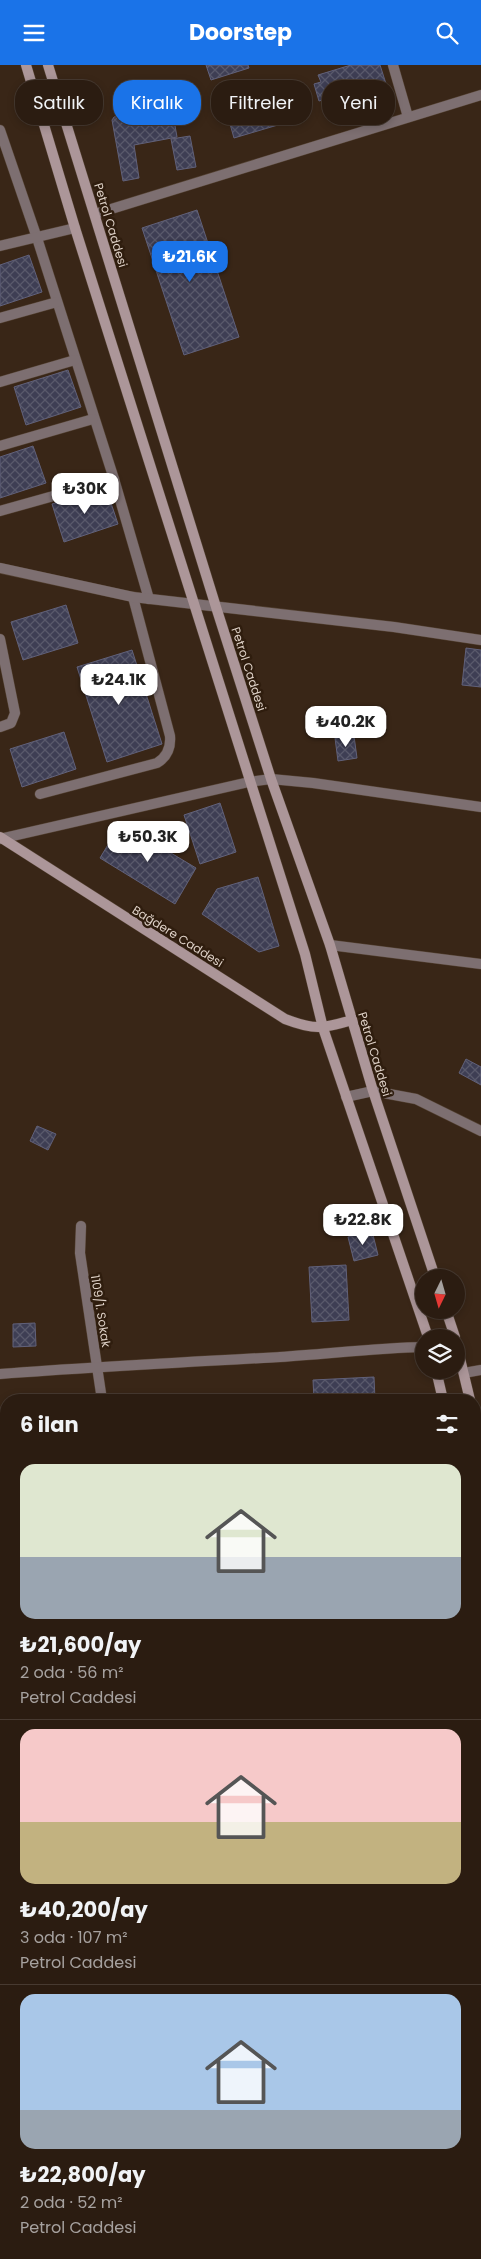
<!DOCTYPE html>
<html lang="tr">
<meta charset="utf-8">
<style>
:root{--surface:#2b1c11;--page:#37291f;--text:#f1f3f6;--muted:#a6a19f;--line:#473a31;--accent:#1a73e8}
body{margin:0;font-family:Poppins,sans-serif;background:var(--page);color:var(--text);height:100vh;display:flex;flex-direction:column;font-size:19px;white-space:nowrap}
*{box-sizing:border-box;margin:0}
p{font-size:16px;color:var(--muted)}
.icon{flex:none;width:28px;height:28px;fill:none;stroke:currentColor;stroke-width:2;stroke-linecap:round;stroke-linejoin:round}
.map{position:relative;flex:1;overflow:hidden}
.sheet{position:absolute;left:0px;top:1329px;width:481px;height:866px;display:flex;flex-direction:column;background:var(--surface);border-radius:20px 20px 0 0;box-shadow:0 2px 8px #0003,0 0 0 1px var(--line)}
.sheet>*{flex:none}
.hud{position:absolute;left:15px;top:15px;width:451px;height:45px;display:flex;gap:10px}
.needle{width:32px;rotate:185deg}
.tools{position:absolute;left:415px;top:1204px;display:grid;gap:10px}
.tools a{display:grid;place-items:center;width:50px;height:50px;border-radius:50%;background:var(--surface);box-shadow:0 2px 8px #0003,0 0 0 1px var(--line);font-size:25px}
.price{position:absolute;translate:-50% -42px;padding:0 11px;border-radius:10px;background:#fff;color:#222;font-size:16px;line-height:32px;filter:drop-shadow(0 1px 2px #0008)}
.price::after{content:'';position:absolute;left:50%;top:30px;width:15px;height:11px;margin-left:-8px;background:inherit;clip-path:polygon(0 0,100% 0,50% 100%)}
.price.selected{background:var(--accent);color:#fff}
ul{padding:0;list-style:none}
li{display:grid;align-content:center;gap:10px;height:265px;padding:0 20px}
li+li{border-top:1px solid var(--line)}
li span{display:grid;place-items:center;height:155px;border-radius:15px;color:#555}
li>.icon{margin-inline-start:auto}
span .icon{width:90px;height:90px;fill:#fffc;stroke-width:1}
li b{font-size:21px}
h2{display:flex;justify-content:space-between;align-items:center;height:60px;padding:0 20px;font-size:21px}
.chip{padding:0 18px;border-radius:20px;background:var(--surface);box-shadow:0 2px 8px #0003,0 0 0 1px var(--line);font-size:18px;line-height:45px}
.chip.selected{background:var(--accent);color:#fff}
header{display:flex;justify-content:space-between;align-items:center;height:65px;padding:0 20px;background:var(--accent);color:#fff;font-size:22px;font-weight:700}
.map>svg:first-child{display:block}
.building{fill:url(#building-cross-hatch);stroke:#61617a}
.lines{fill:none;stroke-linecap:round;stroke-linejoin:round}
.service-casing{stroke:#544233;stroke-width:11}
.minor-casing{stroke:#544233;stroke-width:11}
.tertiary-casing{stroke:#544233;stroke-width:11}
.secondary-casing{stroke:#544233;stroke-width:11}
.service{stroke:#7d6f71;stroke-width:10}
.minor{stroke:#7d6f71;stroke-width:10}
.tertiary{stroke:#7d6f71;stroke-width:10}
.secondary{stroke:#ac9699;stroke-width:10}
.labels{text-anchor:middle;dominant-baseline:central;stroke-width:5;stroke-linejoin:round;paint-order:stroke}
.street-label{font-size:12px;fill:#dfd2c8;stroke:#2f1d0e}
</style>
<header><svg class="icon" aria-label="menu" viewBox="0 0 24 24"><path d="M4 6h16M4 12h16M4 18h16"/></svg>Doorstep<svg class="icon" aria-label="search" viewBox="0 0 24 24"><circle cx="10" cy="10" r="6"/><path d="M15 15l6 6"/></svg></header>
<div class="map">
<svg width="481" height="2194" viewBox="0 0 481 2194">
<defs>
<pattern id="building-cross-hatch" width="8" height="8" patternUnits="userSpaceOnUse" patternTransform="scale(1.25)"><rect width="8" height="8" fill="#3e3e54"/><path d="M0 0l8 8M0 8l8-8" fill="none" stroke="#59596b"/></pattern>
</defs>
<rect width="100%" height="100%" fill="#392617"/>
<g class="building">
<path d="M206 0H248L249 3 211 15Z"/>
<path d="M351 0H380L388 25 354 35 351 27 319 36 314 19 321 17 318 10Z"/>
<path d="M277 22 288 57 234 73 224 38Z"/>
<path d="M158 44 159 51 173 49 177 72 134 80 139 113 123 116 112 55 114 52Z"/>
<path d="M190 71 196 102 177 105 171 74Z"/>
<path d="M197 145 239 272 184 290 142 163Z"/>
<path d="M29 190 42 227 0 241V200Z"/>
<path d="M68 305 81 342 26 360 14 322Z"/>
<path d="M33 381 46 418 0 433V392Z"/>
<path d="M106 423 118 459 64 477 52 439Z"/>
<path d="M66 540 78 578 23 595 11 557Z"/>
<path d="M466 583 481 585V622L462 620Z"/>
<path d="M132 585 162 679 107 697 77 602Z"/>
<path d="M64 667 76 704 22 722 10 684Z"/>
<path d="M354 671 357 693 338 696 335 673Z"/>
<path d="M220 738 236 787 200 799 184 750Z"/>
<path d="M121 758 196 803 175 839 100 793Z"/>
<path d="M258 812 279 881 259 887 202 849 217 824Z"/>
<path d="M466 994 481 1002V1020L459 1008Z"/>
<path d="M37 1061 56 1069 48 1085 30 1076Z"/>
<path d="M372 1166 378 1190 354 1196 348 1172Z"/>
<path d="M346 1200 349 1255 312 1257 309 1202Z"/>
<path d="M35 1258 36 1281 13 1282V1259Z"/>
<path d="M374 1312 375 1335H314L313 1315Z"/>
</g>
<g class="lines">
<g class="service-casing">
<g id="service">
<path d="M0 65 37 173"/>
<path d="M40 729 157 698C167 692 171 683 170 671L133 532"/>
</g>
</g>
<g class="minor-casing">
<g id="minor">
<path d="M393 0 408 52"/>
<path d="M95 149 481 30"/>
<path d="M37 173 114 414 149 534"/>
<path d="M0 181 75 163"/>
<path d="M0 253 57 237"/>
<path d="M0 317 75 295"/>
<path d="M0 381 93 354"/>
<path d="M0 446 114 414"/>
<path d="M0 503 133 532 394 562 481 575"/>
<path d="M0 574 15 648 11 658 0 662"/>
<path d="M0 774 249 717 271 714 313 718 481 742"/>
<path d="M330 880 481 899"/>
<path d="M346 1032 373 1026 416 1034 481 1066"/>
<path d="M81 1161 80 1188 102 1335"/>
<path d="M464 1308 481 1305"/>
<path d="M0 1309C93 1302 187 1297 280 1292 328 1289 376 1283 424 1282"/>
<path d="M0 1449H6"/>
<path d="M475 1609 481 1608"/>
<path d="M0 1832H6"/>
<path d="M0 2013H6"/>
<path d="M153 2189V2194"/>
<path d="M326 2189V2194"/>
</g>
</g>
<g class="tertiary-casing">
<g id="tertiary">
<path d="M0 1677 6 1680"/>
<path d="M475 1908 481 1911"/>
</g>
</g>
<g class="secondary-casing">
<g id="secondary">
<path d="M26 0 75 163 305 889 323 963 428 1272"/>
<path d="M48 0 216 542 271 714 330 880 373 1026 435 1212"/>
<path d="M0 772 285 954C314 965 322 964 352 955"/>
<path d="M446 1245 455 1272"/>
<path d="M456 1277 470 1335"/>
<path d="M436 1305 443 1335"/>
<path d="M475 1359 481 1397"/>
<path d="M475 1515 481 1558"/>
</g>
</g>
<use href="#service" class="service"/>
<use href="#minor" class="minor"/>
<use href="#tertiary" class="tertiary"/>
<use href="#secondary" class="secondary"/>
</g>
<g class="labels">
<g class="street-label">
<text transform="translate(111 160) rotate(73)">Petrol Caddesi</text>
<text transform="translate(249 604) rotate(72)">Petrol Caddesi</text>
<text transform="translate(178 871) rotate(32)">Bağdere Caddesi</text>
<text transform="translate(375 989) rotate(73)">Petrol Caddesi</text>
<text transform="translate(101 1246) rotate(81)">1109/1. Sokak</text>
</g>
</g>
</svg>
<div class="tools">
<a><svg class="needle" viewBox="-14 -14 28 28"><path d="M0-13l5 13h-10z" fill="#e53935"/><path d="M0 13l5-13h-10z" fill="#a6a19f"/></svg></a>
<a><svg class="icon" aria-label="layers" viewBox="0 0 24 24"><path d="M12 4l9 5-9 5-9-5zM3 14l9 5 9-5"/></svg></a>
</div>
<b class="price selected" style="left:190px;top:218px">₺21.6K</b>
<b class="price" style="left:85px;top:450px">₺30K</b>
<b class="price" style="left:119px;top:641px">₺24.1K</b>
<b class="price" style="left:346px;top:683px">₺40.2K</b>
<b class="price" style="left:148px;top:798px">₺50.3K</b>
<b class="price" style="left:363px;top:1181px">₺22.8K</b>
<div class="hud">
<a class="chip">Satılık</a>
<a class="chip selected">Kiralık</a>
<a class="chip">Filtreler</a>
<a class="chip">Yeni</a>
</div>
<section class="sheet">
<h2>6 ilan<svg class="icon" aria-label="filters" viewBox="0 0 24 24"><path d="M4 7h16M4 17h16"/><circle cx="9" cy="7" r="2"/><circle cx="15" cy="17" r="2"/></svg></h2>
<ul>
<li><span style="background:linear-gradient(#dfe7d0 60%,#9aa5b1 0)"><svg class="icon" aria-label="home" viewBox="0 0 24 24"><path d="M3 11l9-7 9 7M6 9v11h12V9"/></svg></span><div><b>₺21,600/ay</b><p>2 oda · 56 m²</p><p>Petrol Caddesi</p></div></li>
<li><span style="background:linear-gradient(#f6c9c9 60%,#c2b280 0)"><svg class="icon" aria-label="home" viewBox="0 0 24 24"><path d="M3 11l9-7 9 7M6 9v11h12V9"/></svg></span><div><b>₺40,200/ay</b><p>3 oda · 107 m²</p><p>Petrol Caddesi</p></div></li>
<li><span style="background:linear-gradient(#a9c7e8 75%,#9aa5b1 0)"><svg class="icon" aria-label="home" viewBox="0 0 24 24"><path d="M3 11l9-7 9 7M6 9v11h12V9"/></svg></span><div><b>₺22,800/ay</b><p>2 oda · 52 m²</p><p>Petrol Caddesi</p></div></li>
</ul>
</section>
</div>
